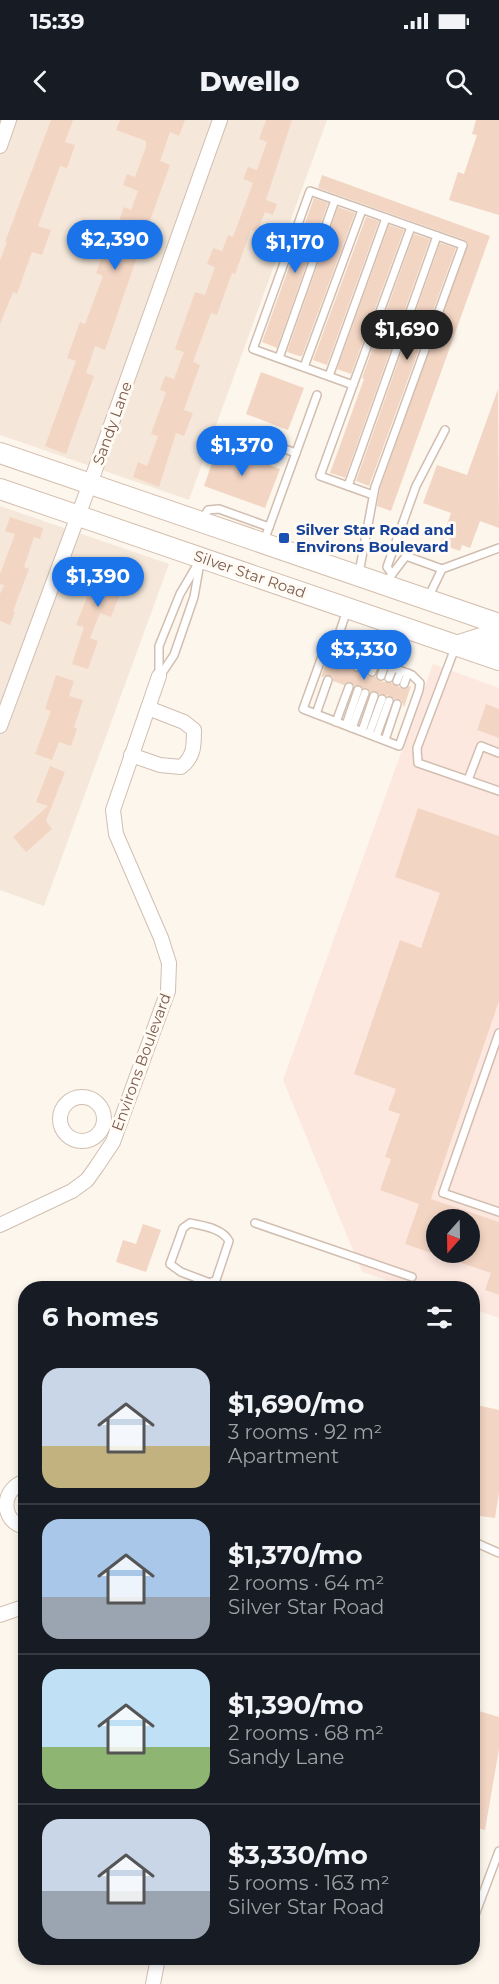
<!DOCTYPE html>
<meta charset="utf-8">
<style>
:root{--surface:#171b24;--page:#20242c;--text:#f1f3f6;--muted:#9ea1a6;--line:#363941;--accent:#1a73e8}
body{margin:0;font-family:Montserrat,sans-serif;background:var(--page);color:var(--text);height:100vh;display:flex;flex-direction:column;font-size:22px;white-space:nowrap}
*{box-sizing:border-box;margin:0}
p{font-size:20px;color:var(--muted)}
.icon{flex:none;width:33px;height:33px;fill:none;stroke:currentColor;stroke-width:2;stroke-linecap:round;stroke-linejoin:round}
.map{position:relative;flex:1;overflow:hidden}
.side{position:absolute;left:18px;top:1161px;width:462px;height:684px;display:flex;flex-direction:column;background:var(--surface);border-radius:24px;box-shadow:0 3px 9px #0003}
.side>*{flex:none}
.needle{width:39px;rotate:200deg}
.controls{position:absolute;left:426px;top:1089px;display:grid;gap:12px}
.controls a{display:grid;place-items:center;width:54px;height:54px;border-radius:50%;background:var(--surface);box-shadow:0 3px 9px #0003;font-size:30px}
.price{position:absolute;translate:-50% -51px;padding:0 14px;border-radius:21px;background:var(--accent);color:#fff;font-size:20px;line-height:39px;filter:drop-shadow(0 2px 3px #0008)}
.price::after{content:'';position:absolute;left:50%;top:36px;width:18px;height:14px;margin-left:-9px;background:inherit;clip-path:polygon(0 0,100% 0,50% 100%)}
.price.active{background:#222;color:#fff}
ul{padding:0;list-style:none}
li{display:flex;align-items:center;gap:18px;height:150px;padding:0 24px}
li+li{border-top:2px solid var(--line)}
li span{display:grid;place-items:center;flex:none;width:168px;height:120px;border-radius:18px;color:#555}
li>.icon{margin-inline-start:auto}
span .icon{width:72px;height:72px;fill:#fffc;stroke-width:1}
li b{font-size:26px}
h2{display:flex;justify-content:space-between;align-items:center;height:72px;padding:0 24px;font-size:26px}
.status{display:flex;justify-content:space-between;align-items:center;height:42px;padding:0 30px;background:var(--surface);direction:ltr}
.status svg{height:16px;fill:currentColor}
header{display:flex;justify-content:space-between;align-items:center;height:78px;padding:0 24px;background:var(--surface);font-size:27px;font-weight:800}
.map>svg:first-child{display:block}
.residential{fill:#f5e8da}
.commercial{fill:#fde8e0;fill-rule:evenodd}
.building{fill:#f3d5c3;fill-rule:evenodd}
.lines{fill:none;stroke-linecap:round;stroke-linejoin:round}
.lane-casing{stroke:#d1beb0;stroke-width:10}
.street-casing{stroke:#d1beb0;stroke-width:16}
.secondary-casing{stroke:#d6c0b0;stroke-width:22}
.lane{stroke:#fff;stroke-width:7}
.street{stroke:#fff;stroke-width:14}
.secondary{stroke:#fff;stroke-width:20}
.transit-dot{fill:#1a4fb4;stroke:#fffaf3;stroke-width:2}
.labels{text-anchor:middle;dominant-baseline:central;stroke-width:6;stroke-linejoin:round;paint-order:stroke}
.street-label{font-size:15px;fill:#7a5c4d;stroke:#fffaf3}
.transit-label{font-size:15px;font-weight:bold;fill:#164399;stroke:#fffaf3;text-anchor:start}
</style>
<div class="status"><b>15:39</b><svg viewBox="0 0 49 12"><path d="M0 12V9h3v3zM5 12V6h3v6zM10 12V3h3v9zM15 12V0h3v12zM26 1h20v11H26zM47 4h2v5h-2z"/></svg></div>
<header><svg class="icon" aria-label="back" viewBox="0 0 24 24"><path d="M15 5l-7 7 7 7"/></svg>Dwello<svg class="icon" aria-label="search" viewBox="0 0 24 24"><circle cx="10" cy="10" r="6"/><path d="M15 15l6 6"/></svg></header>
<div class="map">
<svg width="499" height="1864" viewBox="0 0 499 1864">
<rect width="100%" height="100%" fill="#fdf6ec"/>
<g class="residential">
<path d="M0 0H327L189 380 0 315Z"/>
<path d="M0 386 169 444 44 786 0 770Z"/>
</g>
<path class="commercial" d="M433 544 499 568V1198L473 1189 472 1168H411L362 1152 283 960ZM436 1100H470V1132H436Z"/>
<g class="building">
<path d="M51 0H73L65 22 75 25 67 48 60 46 38 106 51 110 42 135 32 132 17 174 13 172 0 204V141L7 122H5Z"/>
<path d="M120 0H185L179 16 170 12 160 41 170 45 140 128 105 230 95 226 86 253 94 256 66 334 45 326 76 241 67 238 80 202 85 204 103 156 96 153 109 117 113 118 124 87 131 90 138 71 123 65 127 54 135 57 146 27V21L116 10Z"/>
<path d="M266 0H292L266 80 277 84 273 95 265 92 257 112 251 110 235 154 232 153 217 195 211 193 193 242 200 245 184 290 193 293 184 316 176 313 159 367 133 357 138 342 147 346 158 316 151 314 166 272 160 270 165 256 174 259 184 232 175 229 195 172 205 175 215 147 207 144 213 128 222 131 228 115 233 117 253 63 243 59 248 47 257 50 267 22 259 19Z"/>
<path d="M476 0H499V95L449 80 458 52 464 54 477 15 472 14Z"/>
<path d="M322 55 490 116 391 391 377 386 380 368 468 123 465 120 318 68Z"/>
<path d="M314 78 328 83 277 228 262 222Z"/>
<path d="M338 87 355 93 302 236H299L287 232Z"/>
<path d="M366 97 379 101 327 245 313 240Z"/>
<path d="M389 105 404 110 351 254 337 249Z"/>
<path d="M414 114 430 119 345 358 343 357 330 353 364 259 362 258Z"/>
<path d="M440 123 456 128 369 366 356 361Z"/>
<path d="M261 252 304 268 288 310 246 294Z"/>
<path d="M498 269 499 408 480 401 470 428 462 425 460 431 440 424 451 393 423 383 437 345 467 355Z"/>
<path d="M218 326 280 349 265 388 204 366Z"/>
<path d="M10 397 43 408 40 419 34 417 24 447 29 449 13 491 15 492 10 505 0 501V474L4 465 0 464V454L15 414 5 411Z"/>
<path d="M102 440 129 450 111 497 100 493 90 518 98 521 88 549 72 544 84 507 76 505Z"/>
<path d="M328 537 332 544H336L340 541 352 545 353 551H361L363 555 370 557 375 556 380 561 392 563 403 569 411 566 404 587 401 580 394 579 390 576 379 574 375 571 370 572 367 568H363L359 565 354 566 350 562 344 565 333 561V557L329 555 321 557Z"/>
<path d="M56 555 74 561 69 576 83 580 74 607 77 609 71 626 59 622 52 640 35 634 51 591 45 589Z"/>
<path d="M486 584 499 589V618L477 610Z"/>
<path d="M50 646 65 652 46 701 52 709 26 732 13 717 48 686 36 682Z"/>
<path d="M418 688 499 716V881L431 1079 499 1102V1175L485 1170 491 1153 405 1124 419 1084 380 1070 391 1039 385 1037 400 994 388 990 396 969 354 954 400 820 421 828 440 773 395 757ZM436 1100H470V1132H436Z"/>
<path d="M143 1104 161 1110 146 1152 116 1142 123 1120 136 1124Z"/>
<path d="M472 1284 499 1290V1372L495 1398 472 1395V1343L476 1319 472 1318Z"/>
<path d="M472 1589 499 1597V1629L485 1710 472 1707Z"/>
</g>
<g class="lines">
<g class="lane-casing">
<g id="lane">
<path d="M279 238 335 80"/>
<path d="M304 247 362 90"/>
<path d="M329 256 386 98"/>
<path d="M353 265 411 107"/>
<path d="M233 311 296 333"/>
<path d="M348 366 437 116"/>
<path d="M202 400 208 390 219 389 269 407"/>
<path d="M264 421 317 275"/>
<path d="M359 453 375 367 463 125 310 71 253 229 353 265 320 356 373 375"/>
<path d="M392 454 387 447 416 366 445 310"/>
<path d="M390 457 406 436 442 449"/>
<path d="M428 478 442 449 499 428"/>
<path d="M337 520 324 531 303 589 399 626 419 570 420 563 412 555 340 528 337 520 347 490"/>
<path d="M455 528 417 628 418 643 499 671"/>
<path d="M335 539 340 528"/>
<path d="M357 547 360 536"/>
<path d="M366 550 370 540"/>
<path d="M372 552 376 542"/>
<path d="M159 556V526L180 474 200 440"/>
<path d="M160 556 174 535 194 477 200 443"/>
<path d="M381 556 385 545"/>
<path d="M389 558 393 548"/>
<path d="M397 561 401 551"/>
<path d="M404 564 408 553"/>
<path d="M316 594 328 560"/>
<path d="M336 602 349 567"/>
<path d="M346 605 358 570"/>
<path d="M352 608 365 573"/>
<path d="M362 611 374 576"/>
<path d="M369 614 382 579"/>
<path d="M376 617 389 581"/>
<path d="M385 620 397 584"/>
<path d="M468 660 481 626 499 633"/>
<path d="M499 913 443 1073 499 1092"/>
<path d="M255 1103 412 1157"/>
<path d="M208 1168 210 1163 216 1160 229 1121C222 1108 203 1106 190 1103L183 1108 170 1144 181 1152 210 1163"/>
<path d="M472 1421 499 1433"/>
<path d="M472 1803 499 1731"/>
</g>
</g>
<g class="street-casing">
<g id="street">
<path d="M0 26 9 0"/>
<path d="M0 606 95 350 220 0"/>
<path d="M131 635 160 645 181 647C194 637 194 626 194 610L184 602 148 588"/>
<circle cx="82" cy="999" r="22"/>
<path d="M0 1105 72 1071 87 1060 97 1046 113 1022 168 871 169 843 161 818 116 714 113 690 159 556"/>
<path d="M26 1361C0 1368 0 1403 26 1407"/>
<path d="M0 1495 26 1486"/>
<path d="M153 1864 158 1838"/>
</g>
</g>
<g class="secondary-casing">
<g id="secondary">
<path d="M0 333 499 504"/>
<path d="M0 369 499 540"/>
<path d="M456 526 481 518 499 525"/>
</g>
</g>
<use href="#lane" class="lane"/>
<use href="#street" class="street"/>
<use href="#secondary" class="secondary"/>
</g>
<rect class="transit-dot" x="278" y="412" width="12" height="12" rx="3"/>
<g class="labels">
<g class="street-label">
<text transform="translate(112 303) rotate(-70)">Sandy Lane</text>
<text transform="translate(250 454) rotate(19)">Silver Star Road</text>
<text transform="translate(141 942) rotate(-70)">Environs Boulevard</text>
</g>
<g class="transit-label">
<text x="296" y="409">Silver Star Road and<tspan x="296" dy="17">Environs Boulevard</tspan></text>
</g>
</g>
</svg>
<div class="controls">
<a><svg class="needle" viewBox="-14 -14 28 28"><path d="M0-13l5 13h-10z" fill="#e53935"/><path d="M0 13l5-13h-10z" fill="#9ea1a6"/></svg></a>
</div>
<b class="price" style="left:115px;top:151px">$2,390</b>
<b class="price" style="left:295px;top:154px">$1,170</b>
<b class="price active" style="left:407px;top:241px">$1,690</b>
<b class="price" style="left:242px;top:357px">$1,370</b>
<b class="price" style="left:98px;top:488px">$1,390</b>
<b class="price" style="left:364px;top:561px">$3,330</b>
<section class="side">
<h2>6 homes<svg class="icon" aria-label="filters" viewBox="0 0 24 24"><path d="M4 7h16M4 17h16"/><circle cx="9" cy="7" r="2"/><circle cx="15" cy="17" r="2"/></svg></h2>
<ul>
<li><span style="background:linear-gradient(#c9d6e8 65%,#c2b280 0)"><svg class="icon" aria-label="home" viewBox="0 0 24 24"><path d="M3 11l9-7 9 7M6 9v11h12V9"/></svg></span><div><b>$1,690/mo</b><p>3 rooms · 92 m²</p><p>Apartment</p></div></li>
<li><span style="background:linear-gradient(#a9c7e8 65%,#9aa5b1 0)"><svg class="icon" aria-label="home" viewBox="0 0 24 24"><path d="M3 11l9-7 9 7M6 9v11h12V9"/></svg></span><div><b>$1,370/mo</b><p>2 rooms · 64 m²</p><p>Silver Star Road</p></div></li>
<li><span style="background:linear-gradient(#bfe0f5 65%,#8fb573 0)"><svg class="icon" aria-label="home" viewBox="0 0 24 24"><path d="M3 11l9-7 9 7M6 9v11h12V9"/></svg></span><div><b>$1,390/mo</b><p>2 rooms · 68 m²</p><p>Sandy Lane</p></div></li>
<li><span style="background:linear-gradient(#c9d6e8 60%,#9aa5b1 0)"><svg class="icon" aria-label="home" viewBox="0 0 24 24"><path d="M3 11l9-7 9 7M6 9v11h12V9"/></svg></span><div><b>$3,330/mo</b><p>5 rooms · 163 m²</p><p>Silver Star Road</p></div></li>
</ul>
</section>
</div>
